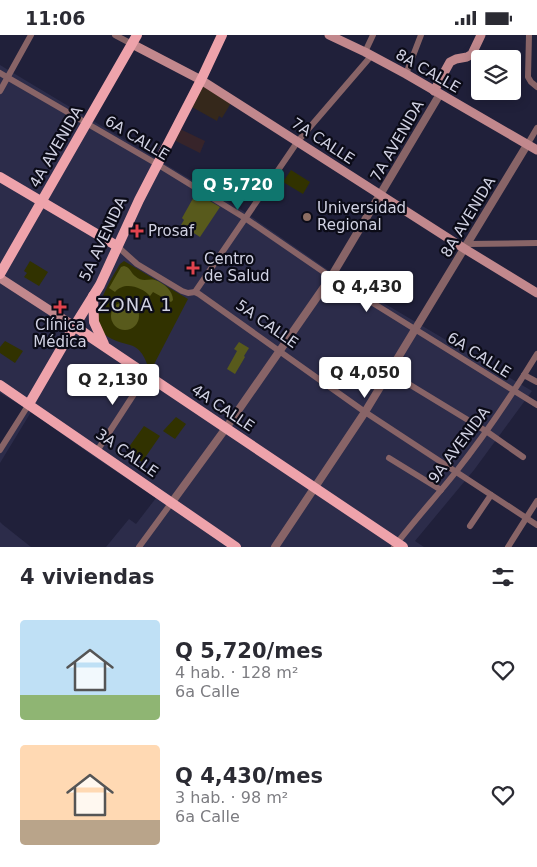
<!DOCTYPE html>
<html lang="es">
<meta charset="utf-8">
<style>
:root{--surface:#fff;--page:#f7f7f7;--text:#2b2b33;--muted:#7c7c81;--accent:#0f766e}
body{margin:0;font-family:"DejaVu Sans",sans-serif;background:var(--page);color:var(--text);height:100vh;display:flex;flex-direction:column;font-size:19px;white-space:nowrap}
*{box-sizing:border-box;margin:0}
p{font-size:16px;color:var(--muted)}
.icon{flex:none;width:28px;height:28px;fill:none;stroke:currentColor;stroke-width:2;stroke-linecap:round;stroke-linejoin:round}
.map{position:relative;height:512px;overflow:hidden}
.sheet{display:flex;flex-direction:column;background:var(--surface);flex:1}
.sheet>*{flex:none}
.fabs{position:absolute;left:471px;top:15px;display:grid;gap:10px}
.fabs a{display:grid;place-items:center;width:50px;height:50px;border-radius:5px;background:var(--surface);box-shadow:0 2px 12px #0003;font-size:25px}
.price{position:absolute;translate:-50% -42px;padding:0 11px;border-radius:5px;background:#fff;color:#222;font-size:16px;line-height:32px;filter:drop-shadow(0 1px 2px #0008)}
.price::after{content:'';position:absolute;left:50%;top:30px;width:15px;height:11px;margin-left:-8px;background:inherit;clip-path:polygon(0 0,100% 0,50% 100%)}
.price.selected{background:var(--accent);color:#fff}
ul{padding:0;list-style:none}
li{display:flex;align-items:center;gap:15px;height:125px;padding:0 20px}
li span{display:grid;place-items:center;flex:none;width:140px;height:100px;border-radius:5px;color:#555}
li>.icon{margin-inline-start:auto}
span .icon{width:60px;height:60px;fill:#fffc;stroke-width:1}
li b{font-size:21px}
h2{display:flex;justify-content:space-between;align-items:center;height:60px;padding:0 20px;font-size:21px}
.status{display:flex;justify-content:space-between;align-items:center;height:35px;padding:0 25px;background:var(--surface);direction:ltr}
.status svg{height:14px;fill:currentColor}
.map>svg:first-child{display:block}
.built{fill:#2c2c4a}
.industrial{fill:#35281b}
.education{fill:#37242a}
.green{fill:#313200}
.forest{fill:#585a1c}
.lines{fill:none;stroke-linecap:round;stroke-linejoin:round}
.minor{stroke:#886467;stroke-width:6}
.tertiary{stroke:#886467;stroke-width:8}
.secondary{stroke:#c2888d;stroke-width:9}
.primary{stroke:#eea3ab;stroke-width:10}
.education-dot{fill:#8d6e63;stroke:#0b0b17;stroke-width:2}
.health-dot{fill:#e0444e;stroke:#0b0b17;stroke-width:2}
.labels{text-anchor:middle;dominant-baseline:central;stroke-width:4.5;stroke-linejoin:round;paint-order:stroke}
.street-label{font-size:15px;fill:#d1d2e3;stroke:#0b0b17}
.poi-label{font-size:15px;fill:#d1d2e3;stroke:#0b0b17;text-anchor:start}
.quarter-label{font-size:18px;letter-spacing:1px;fill:#d1d2e3;stroke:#0b0b17}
</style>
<div class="status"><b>11:06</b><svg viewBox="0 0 49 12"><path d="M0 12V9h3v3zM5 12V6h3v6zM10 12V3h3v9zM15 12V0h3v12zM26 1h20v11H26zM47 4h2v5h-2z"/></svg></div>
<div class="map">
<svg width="537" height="512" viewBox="0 0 537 512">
<rect width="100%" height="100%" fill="#20203a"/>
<g class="built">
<path d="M0 30 243 176 328 235 532 356 474 435 415 506 424 512H106L129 484 136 489 156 463 93 421 31 377 0 428V417L27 374 0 358Z"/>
<path d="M0 487 2 489 31 512H0Z"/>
</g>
<path class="industrial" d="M203 51 231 68 222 83 219 81 217 86 192 72Z"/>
<path class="education" d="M180 94 205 106 200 118 174 105Z"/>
<g class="green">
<path d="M291 135 310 147 303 159 283 147Z"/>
<path d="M30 226 48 237 39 251 24 242 27 238 24 236Z"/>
<path d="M124 226 188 264 150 337C146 326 143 314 130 310 124 308 118 307 112 304 82 289 109 248 120 229Z"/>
<path d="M5 306 23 316 15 328 0 318V312Z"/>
<path d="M176 382 186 389 175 404 163 396Z"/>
<path d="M144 391 160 401 142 427 126 416Z"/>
</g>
<g class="forest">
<path d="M196 158 220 172 200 202 181 190 184 185 182 183Z"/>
<path d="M124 231C131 233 130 237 135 241 143 248 148 243 155 245 164 248 173 256 173 265L171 267 153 257 150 261C142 252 124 246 115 257L109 253 121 232Z"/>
<circle cx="125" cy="281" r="14"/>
<path d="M239 307 249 313 244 321 245 322 235 339 227 334 237 316 234 314Z"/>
</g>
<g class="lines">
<g class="minor">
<path d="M115 0 132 9"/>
<path d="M529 0 528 42 531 47 537 52"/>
<path d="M365 17 373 0"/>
<path d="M0 38 157 129 245 183 331 242 537 370"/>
<path d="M406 39 421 0"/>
<path d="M0 56 31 0"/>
<path d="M527 110 537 93"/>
<path d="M468 209 537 208"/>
<path d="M117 211 137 229 182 256 188 258 195 257 199 259 365 377 537 490"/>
<path d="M195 257 298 106 372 20"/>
<path d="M389 337 486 396 523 422"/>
<path d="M524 340 537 347"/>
<path d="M0 415 29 369"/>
<path d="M97 416 147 339"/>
<path d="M389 423 441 455"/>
<path d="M470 491 491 460"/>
<path d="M139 512 172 467"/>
<path d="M394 512C413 487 435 463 455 438 485 400 512 360 537 319"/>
<path d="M508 512 537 466"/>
</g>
<g class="tertiary">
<path d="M172 467 226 393 331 242 440 59"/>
<path d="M275 512 365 377 527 110"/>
</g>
<g class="secondary">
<path d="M329 0 365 17 406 39 537 115"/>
<path d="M132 9 201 45 465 214 537 258"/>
<path d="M434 56 450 27 456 24 467 22 472 19 481 0"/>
<path d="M0 243 74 291"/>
</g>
<g class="primary">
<path d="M0 142 117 211"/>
<path d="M0 239 137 0"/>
<path d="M93 261 94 287 104 309"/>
<path d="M74 291 403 512"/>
<path d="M0 350 236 512"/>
<path d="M29 369 72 295 100 250 139 165 201 45 222 0"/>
</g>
</g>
<circle class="education-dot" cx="307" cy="182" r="5"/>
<g class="health-dot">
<path d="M134.5 188.5h5v5h5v5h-5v5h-5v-5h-5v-5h5z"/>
<path d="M190.5 225.5h5v5h5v5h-5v5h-5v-5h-5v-5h5z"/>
<path d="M57.5 264.5h5v5h5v5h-5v5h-5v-5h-5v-5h5z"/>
</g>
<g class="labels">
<g class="street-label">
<text transform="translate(428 36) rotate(30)">8A CALLE</text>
<text transform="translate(137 103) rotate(31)">6A CALLE</text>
<text transform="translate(323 106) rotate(33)">7A CALLE</text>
<text transform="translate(397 106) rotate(-60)">7A AVENIDA</text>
<text transform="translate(56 112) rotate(-60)">4A AVENIDA</text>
<text transform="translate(468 182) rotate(-59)">8A AVENIDA</text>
<text transform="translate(103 204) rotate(-65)">5A AVENIDA</text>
<text transform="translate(267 289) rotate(35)">5A CALLE</text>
<text transform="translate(479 320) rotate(32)">6A CALLE</text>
<text transform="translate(223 373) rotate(34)">4A CALLE</text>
<text transform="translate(459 410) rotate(-53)">9A AVENIDA</text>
<text transform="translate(127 418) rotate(35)">3A CALLE</text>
</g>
<g class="poi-label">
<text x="317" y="173">Universidad<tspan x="317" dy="17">Regional</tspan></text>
<text x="148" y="196">Prosaf</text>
<text x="204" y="224">Centro<tspan x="204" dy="17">de Salud</tspan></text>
<text x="60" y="290" text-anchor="middle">Clínica<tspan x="60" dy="17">Médica</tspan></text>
</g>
<g class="quarter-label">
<text x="135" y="269">ZONA 1</text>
</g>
</g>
</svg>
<div class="fabs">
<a><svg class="icon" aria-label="layers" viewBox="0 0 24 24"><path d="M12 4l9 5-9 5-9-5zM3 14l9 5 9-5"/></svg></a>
</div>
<b class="price selected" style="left:238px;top:176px">Q 5,720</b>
<b class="price" style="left:367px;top:278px">Q 4,430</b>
<b class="price" style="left:365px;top:364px">Q 4,050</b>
<b class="price" style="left:113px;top:371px">Q 2,130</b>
</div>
<section class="sheet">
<h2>4 viviendas<svg class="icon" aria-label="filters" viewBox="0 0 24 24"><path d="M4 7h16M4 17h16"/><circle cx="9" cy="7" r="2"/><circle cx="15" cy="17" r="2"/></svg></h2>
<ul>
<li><span style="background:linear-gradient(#bfe0f5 75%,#8fb573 0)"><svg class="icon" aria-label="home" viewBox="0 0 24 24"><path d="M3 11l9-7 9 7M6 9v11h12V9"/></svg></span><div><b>Q 5,720/mes</b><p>4 hab. · 128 m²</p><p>6a Calle</p></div><svg class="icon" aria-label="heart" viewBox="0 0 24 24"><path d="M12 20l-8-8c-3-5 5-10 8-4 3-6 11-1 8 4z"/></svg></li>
<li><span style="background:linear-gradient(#ffd9b3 75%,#b9a48a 0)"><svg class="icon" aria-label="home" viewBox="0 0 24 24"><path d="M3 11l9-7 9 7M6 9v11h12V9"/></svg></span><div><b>Q 4,430/mes</b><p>3 hab. · 98 m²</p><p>6a Calle</p></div><svg class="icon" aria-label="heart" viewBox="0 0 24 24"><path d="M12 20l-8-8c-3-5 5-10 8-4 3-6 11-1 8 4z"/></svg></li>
</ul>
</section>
